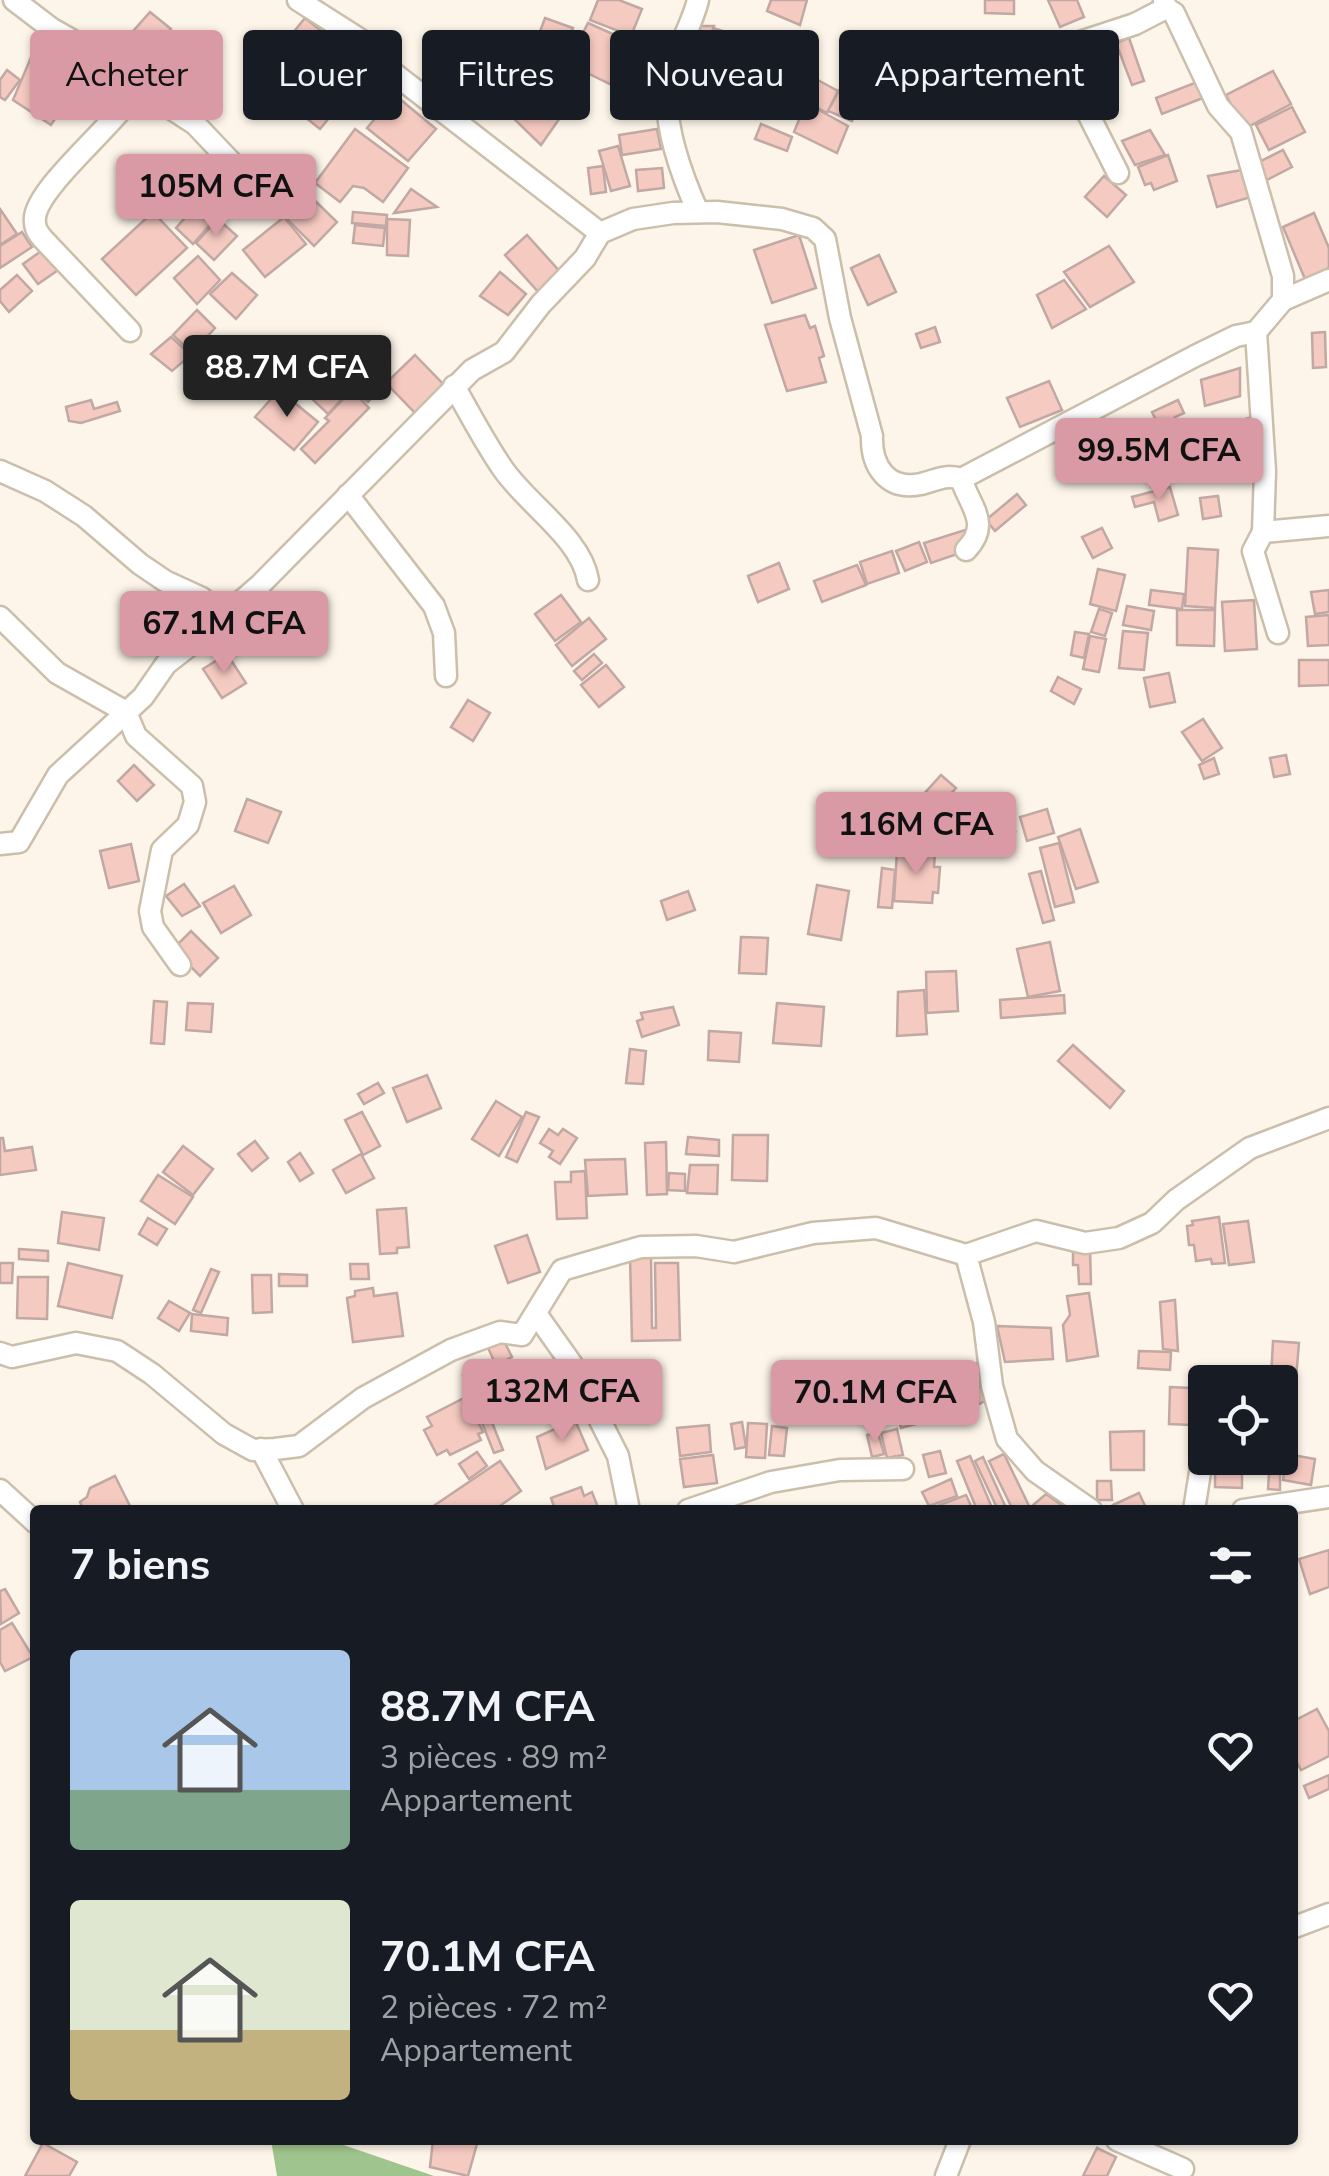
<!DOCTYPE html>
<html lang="fr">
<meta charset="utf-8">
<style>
:root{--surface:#171b24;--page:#242831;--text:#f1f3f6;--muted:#9ea1a6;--accent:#d999a5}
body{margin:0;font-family:"Nunito Sans",sans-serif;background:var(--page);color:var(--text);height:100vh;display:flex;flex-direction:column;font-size:38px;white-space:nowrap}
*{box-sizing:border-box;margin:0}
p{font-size:32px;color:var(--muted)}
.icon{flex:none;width:55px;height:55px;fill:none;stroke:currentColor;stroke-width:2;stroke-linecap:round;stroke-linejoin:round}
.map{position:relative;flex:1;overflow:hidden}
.panel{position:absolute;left:30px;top:1505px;width:1268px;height:640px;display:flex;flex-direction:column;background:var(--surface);border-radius:10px;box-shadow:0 2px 8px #0004}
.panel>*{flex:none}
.banner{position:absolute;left:30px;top:30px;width:1270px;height:90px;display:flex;gap:20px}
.controls{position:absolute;left:1188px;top:1365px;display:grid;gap:20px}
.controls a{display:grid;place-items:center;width:110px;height:110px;border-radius:10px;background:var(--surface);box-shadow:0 2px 8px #0004;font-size:50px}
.price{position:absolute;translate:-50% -85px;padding:0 22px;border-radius:10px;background:var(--accent);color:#111;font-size:32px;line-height:65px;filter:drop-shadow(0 2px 5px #0008)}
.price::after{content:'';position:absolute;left:50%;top:60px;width:30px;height:22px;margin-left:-15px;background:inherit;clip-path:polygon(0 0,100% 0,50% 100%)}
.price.on{background:#222;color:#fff}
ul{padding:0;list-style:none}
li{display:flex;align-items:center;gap:30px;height:250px;padding:0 40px}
li span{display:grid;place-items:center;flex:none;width:280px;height:200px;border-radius:10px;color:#555}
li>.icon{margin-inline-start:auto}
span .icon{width:120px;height:120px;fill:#fffc;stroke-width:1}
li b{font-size:42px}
h2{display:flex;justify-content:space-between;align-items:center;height:120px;padding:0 40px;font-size:42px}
.tag{padding:0 35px;border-radius:10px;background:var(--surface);box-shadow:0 2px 8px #0004;font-size:35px;line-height:90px}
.tag.on{background:var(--accent);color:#111}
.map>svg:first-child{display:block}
.forest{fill:#a0c48d}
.building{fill:#f5cac1;stroke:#c1a8a3;stroke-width:2.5}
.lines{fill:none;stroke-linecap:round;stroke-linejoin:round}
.street-casing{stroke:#cbbfab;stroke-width:25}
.street{stroke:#fff;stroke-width:20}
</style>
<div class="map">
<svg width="1329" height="2176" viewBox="0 0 1329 2176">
<rect width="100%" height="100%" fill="#fdf5e9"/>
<path class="forest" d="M271 2140H329L434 2176H277Z"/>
<g class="building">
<path d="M598 0H619L642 9 631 36 590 20Z"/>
<path d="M771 0H807L800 25 767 11Z"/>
<path d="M985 0H1014V14L985 13Z"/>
<path d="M1048 0H1077L1084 17 1060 27Z"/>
<path d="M150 12 171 29 149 55 128 37Z"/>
<path d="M305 18 369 69 320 129 256 78Z"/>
<path d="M545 18 573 28 554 80 526 69Z"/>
<path d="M588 23 631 42 610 84 577 68 588 46 579 41Z"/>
<path d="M698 26H714L697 98 681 97Z"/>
<path d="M713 28 726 32 708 101 697 98Z"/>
<path d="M479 37 514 63 469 122 434 96Z"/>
<path d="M1129 38 1144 81 1132 85 1116 43Z"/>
<path d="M726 42 761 54 741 116 723 111 728 97 711 92Z"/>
<path d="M43 46 60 57 53 68 77 84 51 125 13 100 32 55 36 58Z"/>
<path d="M1098 47 1107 75 1090 80 1082 52Z"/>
<path d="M7 70 20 80 5 100 0 97V80Z"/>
<path d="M1273 71 1291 104 1244 129 1226 95Z"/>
<path d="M816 79 838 91 827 113 805 101Z"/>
<path d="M544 80 559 92 564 85 580 98 567 114 564 112 541 145 510 115 518 105 522 108Z"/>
<path d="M1197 82 1203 98 1162 114 1156 98Z"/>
<path d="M841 87 861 97 852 121 828 111Z"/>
<path d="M395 95 436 129 408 161 367 128Z"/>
<path d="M806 103 848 126 837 153 794 132Z"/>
<path d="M1292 107 1305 132 1269 150 1256 125Z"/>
<path d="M761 124 792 137 787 151 755 139Z"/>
<path d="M355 129 408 168 383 202 364 188 353 186 340 202 315 183Z"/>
<path d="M657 129 661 149 622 155 619 135Z"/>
<path d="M1150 130 1165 155 1135 165 1122 141Z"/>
<path d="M618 146 630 186 611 191 599 151Z"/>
<path d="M1283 150 1292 167 1265 181 1257 163Z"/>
<path d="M1168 155 1177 181 1154 190 1151 183 1145 185 1138 167Z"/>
<path d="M603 166 606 192 591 194 588 168Z"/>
<path d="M662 168 664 188 638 191 636 170Z"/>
<path d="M1242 170 1251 197 1217 207 1208 176Z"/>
<path d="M221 175 233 194 208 210 201 199 209 194 203 186Z"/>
<path d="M1104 176 1126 195 1107 217 1085 197Z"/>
<path d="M411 189 437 207 394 213Z"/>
<path d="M307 193 337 222 314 246 284 216Z"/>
<path d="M198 203 216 218 193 244 176 228Z"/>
<path d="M0 209 17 234 0 245Z"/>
<path d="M153 212 187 248 136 295 102 259Z"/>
<path d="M353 212 387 215 386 226 352 223Z"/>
<path d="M1314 213 1329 248V268L1305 279 1283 227Z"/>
<path d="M284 217 306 244 265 277 243 250Z"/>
<path d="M218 219 237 236 214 260 196 243Z"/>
<path d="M387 219 410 220 408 256 387 255Z"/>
<path d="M355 225 385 228 383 246 353 243Z"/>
<path d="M22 232 32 247 0 268V246Z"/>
<path d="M527 235 563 275 541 295 505 255Z"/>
<path d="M799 235 816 288 772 303 754 250Z"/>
<path d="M1109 246 1134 282 1090 307 1064 272Z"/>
<path d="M44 249 64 266 38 284 23 264Z"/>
<path d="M879 255 896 292 868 305 851 268Z"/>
<path d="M198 256 220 280 197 304 174 278Z"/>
<path d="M500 272 526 294 508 315 480 296Z"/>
<path d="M232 273 257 295 236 319 210 294Z"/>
<path d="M17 275 32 291 9 312 0 301V290Z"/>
<path d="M1064 280 1086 309 1052 328 1037 295Z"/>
<path d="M197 310 215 328 192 353 173 335Z"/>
<path d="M805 315 810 328 815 326 824 356 819 358 826 382 787 391 765 325Z"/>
<path d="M935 327 940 342 921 348 916 334Z"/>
<path d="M1325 332 1326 367 1313 368 1312 333Z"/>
<path d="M171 337 191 355 172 371 151 354Z"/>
<path d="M415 355 447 388 418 416 386 383Z"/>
<path d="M347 363 363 379 353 389 337 373Z"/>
<path d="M1240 368V396L1205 406 1201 380Z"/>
<path d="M333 371 352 388 328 414 309 396Z"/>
<path d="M363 379 377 392 368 402 354 390Z"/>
<path d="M1049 381 1062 410 1020 427 1007 398Z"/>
<path d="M279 390 318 422 294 450 255 417Z"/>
<path d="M352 390 369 408 315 463 301 449 329 421 325 418Z"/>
<path d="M91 400 94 409 117 402 120 411 81 423 69 421 66 407Z"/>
<path d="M1178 400 1184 413 1175 417 1171 424 1173 428 1162 433 1152 412Z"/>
<path d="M1249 418 1253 442 1205 449 1203 430Z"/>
<path d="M1165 457 1172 481 1151 487 1144 463Z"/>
<path d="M1170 487 1178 515 1159 521 1154 502 1135 507 1132 497Z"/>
<path d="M1017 494 1026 505 995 531 986 520Z"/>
<path d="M1218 496 1221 516 1203 519 1200 498Z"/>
<path d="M1102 528 1112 548 1093 558 1082 537Z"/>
<path d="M965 530 972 549 931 563 924 543Z"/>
<path d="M919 542 927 562 905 571 896 551Z"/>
<path d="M1188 548 1218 550 1215 608 1185 606Z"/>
<path d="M892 551 899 573 867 584 860 562Z"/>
<path d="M779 563 789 589 758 602 748 576Z"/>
<path d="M857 565 866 585 822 602 814 581Z"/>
<path d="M1098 569 1125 575 1116 611 1090 604Z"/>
<path d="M1151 590 1184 594 1182 609 1149 605Z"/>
<path d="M1329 590V612L1315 614 1311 592Z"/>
<path d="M561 595 581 622 555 641 535 614Z"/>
<path d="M1254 600 1257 649 1225 651 1222 602Z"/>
<path d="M1127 606 1154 611 1151 630 1123 625Z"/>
<path d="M1099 609 1112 613 1105 636 1091 632Z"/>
<path d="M1177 610H1215L1214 646 1177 645Z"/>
<path d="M1329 615V645L1308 646 1306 617Z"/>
<path d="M589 618 606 639 572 666 556 645Z"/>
<path d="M1123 631 1148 633 1144 670 1119 668Z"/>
<path d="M1075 632 1089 634 1084 658 1071 655Z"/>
<path d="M1090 636 1106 639 1099 672 1083 669Z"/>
<path d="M227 654 246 683 222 698 203 669Z"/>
<path d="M594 654 602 663 582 680 574 671Z"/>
<path d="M1299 660H1329V685L1299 686Z"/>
<path d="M606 665 624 687 599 707 581 685Z"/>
<path d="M1169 673 1175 702 1150 707 1144 678Z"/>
<path d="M1058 677 1081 689 1074 704 1051 691Z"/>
<path d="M468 700 490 713 473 741 451 727Z"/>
<path d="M1203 719 1222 748 1202 761 1182 732Z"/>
<path d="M1286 755 1290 774 1274 777 1270 758Z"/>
<path d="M1214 758 1219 774 1204 779 1199 765Z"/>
<path d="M134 765 154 785 137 801 118 781Z"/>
<path d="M941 775 956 788 938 808 923 795Z"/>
<path d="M247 799 281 812 268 843 235 831Z"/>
<path d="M860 808 875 811 871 830 856 827Z"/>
<path d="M1047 809 1054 833 1027 841 1020 817Z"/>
<path d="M1012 818 1015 831 988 838 985 825Z"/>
<path d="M974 827 975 853H954L953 828Z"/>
<path d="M1080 829 1098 882 1076 889 1058 837Z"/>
<path d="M1059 843 1074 902 1055 907 1040 848Z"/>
<path d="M131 844 139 881 109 888 100 851Z"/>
<path d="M897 851 935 853 934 867H940L938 893 933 892 932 903 894 901Z"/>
<path d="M882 868 895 870 892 908 878 907Z"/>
<path d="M1041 871 1054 920 1043 923 1029 874Z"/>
<path d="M184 884 200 906 182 916 166 896Z"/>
<path d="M817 885 849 891 841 940 808 934Z"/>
<path d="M234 886 251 915 221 933 203 903Z"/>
<path d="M688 891 695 910 667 920 661 901Z"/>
<path d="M191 931 218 958 200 976 173 949Z"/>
<path d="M741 937 768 938 766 974 739 973Z"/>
<path d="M1050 942 1060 991 1028 997 1017 949Z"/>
<path d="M956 971 958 1011 927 1013 926 972Z"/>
<path d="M924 990 927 1034 897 1036 898 992Z"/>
<path d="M1064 995 1065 1013 1001 1018 1000 1000Z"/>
<path d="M154 1001 167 1002 164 1044 151 1043Z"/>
<path d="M188 1003 213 1004 211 1032 186 1030Z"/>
<path d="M777 1003 824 1007 821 1046 773 1043Z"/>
<path d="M673 1007 679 1025 642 1037 637 1021 643 1019 641 1013Z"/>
<path d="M709 1031 741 1033 739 1062 708 1060Z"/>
<path d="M1073 1045 1124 1091 1110 1108 1058 1061Z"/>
<path d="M630 1049 646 1051 643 1084 626 1083Z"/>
<path d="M427 1075 441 1108 407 1122 393 1088Z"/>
<path d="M378 1083 384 1093 364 1104 358 1094Z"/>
<path d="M496 1101 522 1117 499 1156 472 1139Z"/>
<path d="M362 1112 380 1146 363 1155 345 1120Z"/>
<path d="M526 1112 539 1117 517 1162 506 1157Z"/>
<path d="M549 1129 558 1135 563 1129 577 1138 560 1164 549 1157 553 1151 540 1143Z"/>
<path d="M733 1135H768L767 1181 732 1180Z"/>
<path d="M688 1137 719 1140V1156L686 1154Z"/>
<path d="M0 1138H3L5 1151 32 1147 36 1170 0 1175Z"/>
<path d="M255 1141 268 1158 252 1171 238 1154Z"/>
<path d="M666 1142 667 1194 647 1195 645 1143Z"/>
<path d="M183 1146 213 1169 193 1195 163 1172Z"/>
<path d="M300 1153 313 1173 300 1181 288 1162Z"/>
<path d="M361 1154 374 1178 346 1193 333 1170Z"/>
<path d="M625 1159 627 1194 588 1196 585 1160Z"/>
<path d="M690 1165H718L717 1194 687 1193Z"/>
<path d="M585 1171 587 1218 557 1219 555 1182H571V1172Z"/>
<path d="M669 1173 685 1174V1191L668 1190Z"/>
<path d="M158 1175 193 1197 175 1224 141 1201Z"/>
<path d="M406 1208 409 1247 397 1248V1253L380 1254 377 1210Z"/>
<path d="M62 1212 104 1218 99 1250 58 1243Z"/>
<path d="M1219 1217 1225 1263 1212 1264 1211 1259 1196 1261 1194 1245H1189L1187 1226 1193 1225 1192 1221Z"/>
<path d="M148 1218 167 1229 157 1245 139 1234Z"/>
<path d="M1248 1221 1254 1262 1229 1265 1223 1224Z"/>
<path d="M527 1235 540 1272 508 1283 495 1246Z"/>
<path d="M19 1249 48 1251V1261L19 1259Z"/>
<path d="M1090 1251 1091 1284H1079L1078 1265H1073V1252Z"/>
<path d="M630 1256H651L652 1328H656L655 1263H678L680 1340 632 1341Z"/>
<path d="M0 1263H13L12 1283H0Z"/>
<path d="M68 1263 122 1276 112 1318 58 1306Z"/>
<path d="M350 1264H368L369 1279H351Z"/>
<path d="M211 1269 219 1272 201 1313 193 1310Z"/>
<path d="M279 1274 307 1275V1286H279Z"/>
<path d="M252 1275H271L272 1312 253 1313Z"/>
<path d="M18 1277H48L47 1319 17 1318Z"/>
<path d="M373 1288 374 1296 397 1293 403 1336 353 1342 347 1298 355 1296V1291Z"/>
<path d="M1089 1293 1098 1356 1067 1361 1063 1325 1070 1315 1067 1296Z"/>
<path d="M1175 1300 1178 1351 1163 1349 1160 1302Z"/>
<path d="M169 1301 190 1313 179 1331 158 1318Z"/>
<path d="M192 1314 228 1318 227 1335 191 1331Z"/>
<path d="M997 1326 1051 1328 1053 1359 1005 1362Z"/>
<path d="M504 1341 512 1357 496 1365 488 1348Z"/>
<path d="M1273 1341 1299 1343 1296 1379 1271 1377Z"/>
<path d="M1139 1351 1171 1352 1170 1370 1138 1368Z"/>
<path d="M980 1362 985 1376 964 1384 959 1370Z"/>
<path d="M472 1372 503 1450 494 1453 463 1375Z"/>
<path d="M923 1382 927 1397 908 1402 904 1387Z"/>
<path d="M984 1384 992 1397 970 1409 962 1396Z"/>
<path d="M1170 1387 1191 1388 1190 1425 1169 1424Z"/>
<path d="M534 1390 544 1412 520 1422 511 1400Z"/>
<path d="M466 1397 483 1432 478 1434 481 1440 450 1455 447 1450 437 1455 424 1430 432 1426 427 1417Z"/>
<path d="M914 1404 920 1423 901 1428 896 1409Z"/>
<path d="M575 1420 588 1450 546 1469 537 1437Z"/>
<path d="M742 1422 746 1447 735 1449 731 1424Z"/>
<path d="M748 1423 767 1424 765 1458 746 1457Z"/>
<path d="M709 1425 711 1452 680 1456 677 1428Z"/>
<path d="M772 1426 787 1428 784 1456 769 1455Z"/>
<path d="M897 1429 903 1455 887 1458 881 1433Z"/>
<path d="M1144 1431V1470H1111L1110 1432Z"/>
<path d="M878 1433 884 1454 872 1457 867 1435Z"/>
<path d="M1280 1448V1490L1268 1489 1270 1458H1280Z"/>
<path d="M940 1451 946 1473 929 1477 923 1455Z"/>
<path d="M477 1452 487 1466 469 1479 459 1464Z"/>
<path d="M1004 1454 1031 1510H1013L989 1461Z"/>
<path d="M1287 1454 1315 1459 1311 1485 1283 1480Z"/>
<path d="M713 1455 717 1483 684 1487 680 1459Z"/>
<path d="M970 1456 993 1510H977L957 1461Z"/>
<path d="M983 1457 1007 1510H998L975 1461Z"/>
<path d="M500 1461 521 1491 494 1510 429 1509Z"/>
<path d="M1215 1466H1242V1488L1215 1487Z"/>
<path d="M115 1476 132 1510H83L80 1502 87 1497 90 1488Z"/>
<path d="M951 1479 957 1496 929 1506 922 1492Z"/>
<path d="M1097 1481H1111L1112 1500H1097Z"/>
<path d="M581 1487 584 1496 592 1492 599 1510H555L551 1498Z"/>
<path d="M1139 1493 1147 1510H1115L1113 1505Z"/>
<path d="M1046 1494 1066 1508 1035 1510 1033 1505Z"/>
<path d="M966 1495 973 1510 932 1508Z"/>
<path d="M1329 1550V1587L1310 1594 1299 1559Z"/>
<path d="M5 1589 19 1613 1 1624 0 1591Z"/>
<path d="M12 1623 33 1657 5 1671 0 1662V1630Z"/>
<path d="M1317 1709 1329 1731V1756L1301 1770 1292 1753V1722Z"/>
<path d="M1329 1775V1789L1309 1798 1304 1786Z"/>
<path d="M433 2140H462L477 2144 468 2176 430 2167Z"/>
<path d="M43 2143 77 2162 69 2176H25Z"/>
<path d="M1097 2148 1116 2157 1107 2176H1083Z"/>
</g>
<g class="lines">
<g class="street-casing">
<g id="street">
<path d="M14 0 52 29 95 53 138 87 195 124 267 200"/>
<path d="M298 0 364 42 392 72 600 233"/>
<path d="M1164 0 1166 8 1174 13 1218 106 1241 132 1283 276V300L1256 332 1265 471 1263 532"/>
<path d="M1118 173 1071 80 1067 66 1071 45 1135 24 1166 8"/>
<path d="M698 212C681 174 659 116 670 74 677 48 692 25 698 0"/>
<path d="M1283 300 1329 280"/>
<path d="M130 331 43 239C37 232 34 227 35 217 39 185 117 124 138 87"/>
<path d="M454 386C470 414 485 443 503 469 528 505 581 538 588 580"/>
<path d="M0 471 45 491 84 516 140 564 165 581 202 598 216 618 202 636 166 664 143 697 58 775 19 842 0 844"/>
<path d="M961 479 1195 356 1236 336 1256 332"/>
<path d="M348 495 434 606 444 633 446 676"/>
<path d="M0 617 57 673 126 712 136 736 192 786 195 802 188 825 162 850 150 911 153 927 180 965"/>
<path d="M216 618 231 610 260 585 472 370 504 352 541 304 585 258 600 233 633 219 673 213 717 212 782 219 813 228 825 239 840 318 872 436C871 466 887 491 921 484 937 480 945 474 961 479 971 508 991 524 966 550"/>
<path d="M1278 633 1253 551 1263 532 1329 526"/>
<path d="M966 1255 984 1322 992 1386 1007 1439 1035 1471 1091 1510"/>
<path d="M537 1315 571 1363 618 1456 629 1510"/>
<path d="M0 1353 12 1357 76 1343 117 1351 152 1374 224 1434 253 1450 275 1449 299 1446 363 1398 451 1350 500 1332 522 1335 562 1270 641 1247 696 1246 734 1252 813 1233 876 1228 966 1255 1036 1231 1085 1243 1119 1238 1152 1223 1176 1200 1250 1148 1329 1118"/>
<path d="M261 1449 293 1510"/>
<path d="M0 1490 35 1522"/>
<path d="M688 1510 771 1482 840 1470 903 1469"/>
<path d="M1194 1510 1201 1466 1204 1386"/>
<path d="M1243 1510 1329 1497"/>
<path d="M1292 1928 1329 1914"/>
<path d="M1117 2140 1183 2169"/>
<path d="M946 2176 960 2140"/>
</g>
</g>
<use href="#street" class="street"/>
</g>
</svg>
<div class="controls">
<a><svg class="icon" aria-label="locate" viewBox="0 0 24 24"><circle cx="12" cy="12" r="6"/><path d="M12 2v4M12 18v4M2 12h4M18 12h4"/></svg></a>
</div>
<b class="price" style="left:216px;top:239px">105M CFA</b>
<b class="price on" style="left:287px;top:420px">88.7M CFA</b>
<b class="price" style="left:1159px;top:503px">99.5M CFA</b>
<b class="price" style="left:224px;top:676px">67.1M CFA</b>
<b class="price" style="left:916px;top:877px">116M CFA</b>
<b class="price" style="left:562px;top:1444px">132M CFA</b>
<b class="price" style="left:875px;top:1445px">70.1M CFA</b>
<div class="banner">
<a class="tag on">Acheter</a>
<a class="tag">Louer</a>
<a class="tag">Filtres</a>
<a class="tag">Nouveau</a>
<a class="tag">Appartement</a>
</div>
<section class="panel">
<h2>7 biens<svg class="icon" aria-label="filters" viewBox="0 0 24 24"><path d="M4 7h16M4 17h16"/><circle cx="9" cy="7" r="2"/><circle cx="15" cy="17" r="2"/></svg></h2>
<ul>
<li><span style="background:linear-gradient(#a9c7e8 70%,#7fa58c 0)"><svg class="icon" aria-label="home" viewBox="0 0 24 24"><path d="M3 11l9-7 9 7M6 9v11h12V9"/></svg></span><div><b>88.7M CFA</b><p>3 pièces · 89 m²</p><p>Appartement</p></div><svg class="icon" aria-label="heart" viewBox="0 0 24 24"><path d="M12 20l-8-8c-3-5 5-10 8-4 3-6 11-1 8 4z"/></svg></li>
<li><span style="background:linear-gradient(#dfe7d0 65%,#c2b280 0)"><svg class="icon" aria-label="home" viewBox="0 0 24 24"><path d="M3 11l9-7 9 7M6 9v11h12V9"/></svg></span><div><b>70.1M CFA</b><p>2 pièces · 72 m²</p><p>Appartement</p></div><svg class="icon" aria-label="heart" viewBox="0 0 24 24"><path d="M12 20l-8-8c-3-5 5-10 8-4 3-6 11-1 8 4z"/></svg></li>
</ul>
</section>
</div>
